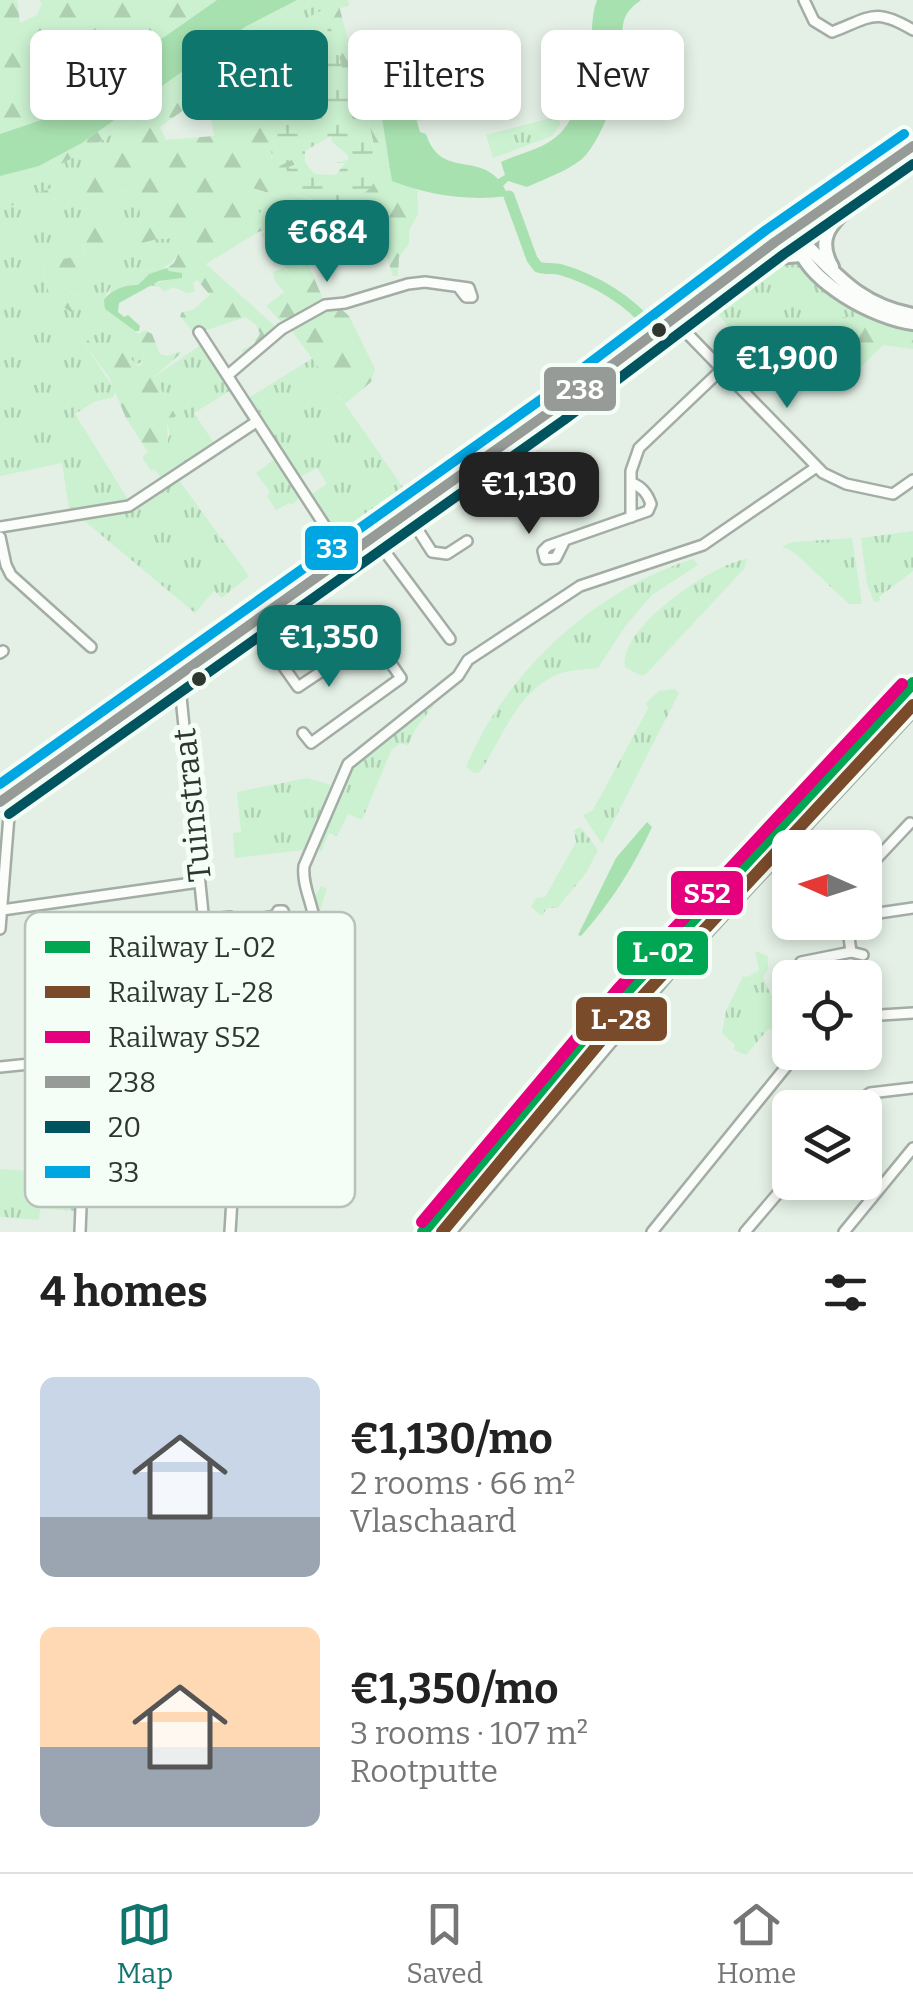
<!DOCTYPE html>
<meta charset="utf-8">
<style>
:root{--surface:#fff;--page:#f6f6f6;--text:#222;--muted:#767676;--line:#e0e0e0;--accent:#0f766e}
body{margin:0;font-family:Bitter,serif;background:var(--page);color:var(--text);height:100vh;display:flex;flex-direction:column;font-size:38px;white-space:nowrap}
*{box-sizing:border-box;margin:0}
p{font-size:32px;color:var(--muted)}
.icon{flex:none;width:55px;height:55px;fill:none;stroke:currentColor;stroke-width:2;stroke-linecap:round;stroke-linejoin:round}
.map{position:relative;height:1232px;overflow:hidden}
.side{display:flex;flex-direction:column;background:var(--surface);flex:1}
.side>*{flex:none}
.hud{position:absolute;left:30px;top:30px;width:855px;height:90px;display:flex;gap:20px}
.needle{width:65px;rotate:273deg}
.tools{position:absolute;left:772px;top:830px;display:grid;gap:20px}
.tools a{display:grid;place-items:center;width:110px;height:110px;border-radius:15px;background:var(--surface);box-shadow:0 5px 15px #0003;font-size:50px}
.price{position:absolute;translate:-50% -85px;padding:0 22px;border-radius:20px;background:var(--accent);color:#fff;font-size:32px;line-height:65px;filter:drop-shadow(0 2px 5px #0008)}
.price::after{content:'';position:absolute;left:50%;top:60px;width:30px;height:22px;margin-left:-15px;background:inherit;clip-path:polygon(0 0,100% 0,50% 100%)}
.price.on{background:#222;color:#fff}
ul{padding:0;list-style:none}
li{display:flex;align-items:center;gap:30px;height:250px;padding:0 40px}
li span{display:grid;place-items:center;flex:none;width:280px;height:200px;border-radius:15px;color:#555}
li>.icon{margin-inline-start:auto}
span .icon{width:120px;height:120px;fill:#fffc;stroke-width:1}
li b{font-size:42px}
h2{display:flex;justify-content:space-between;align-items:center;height:120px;padding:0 40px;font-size:42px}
.tag{padding:0 35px;border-radius:15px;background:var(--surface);box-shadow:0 5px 15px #0003;font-size:35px;line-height:90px}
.tag.on{background:var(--accent);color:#fff}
.dock{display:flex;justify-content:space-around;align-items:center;height:140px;border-top:2px solid var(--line);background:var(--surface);font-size:28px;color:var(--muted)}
.dock a{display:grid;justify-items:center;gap:5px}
.dock .on{color:var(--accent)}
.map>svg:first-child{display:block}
.grass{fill:url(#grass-tufts)}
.forest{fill:url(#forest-firs);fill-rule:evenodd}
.wetland{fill:url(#wetland-marsh);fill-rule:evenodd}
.water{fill:#a8e1b0}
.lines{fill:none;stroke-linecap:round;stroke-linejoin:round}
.river{stroke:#a8e1b0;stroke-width:11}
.minor-casing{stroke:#a4ada5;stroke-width:14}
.major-casing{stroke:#a4ada5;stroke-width:16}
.highway-casing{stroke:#a4ada5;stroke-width:18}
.minor{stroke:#fbfdfb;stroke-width:9}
.major{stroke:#fbfdfb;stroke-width:11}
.highway{stroke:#fbfdfb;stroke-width:12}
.rail{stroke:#d6dad7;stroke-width:2.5;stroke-dasharray:12 12;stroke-linecap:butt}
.bus-1-casing{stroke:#f5fef6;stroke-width:18}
.bus-2-casing{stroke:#f5fef6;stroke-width:18}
.bus-3-casing{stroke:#f5fef6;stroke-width:18}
.bus-1{stroke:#969b97;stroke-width:10}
.bus-2{stroke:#005460;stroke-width:10}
.bus-3{stroke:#00a6e2;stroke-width:10}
.rail-1-casing{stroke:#f5fef6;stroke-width:20}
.rail-2-casing{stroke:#f5fef6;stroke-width:20}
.rail-3-casing{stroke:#f5fef6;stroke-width:20}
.rail-1{stroke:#00a651;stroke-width:12}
.rail-2{stroke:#7a4b2a;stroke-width:12}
.rail-3{stroke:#e5007d;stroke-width:12}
.bus-dot{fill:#2e372f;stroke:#f5fef6;stroke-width:4}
.labels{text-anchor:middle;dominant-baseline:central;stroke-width:10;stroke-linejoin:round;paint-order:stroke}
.street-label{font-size:32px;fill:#2e372f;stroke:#f5fef6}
.key{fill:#f5fef6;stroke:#b9c2ba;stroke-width:2.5}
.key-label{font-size:28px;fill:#2e372f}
.line-badge{stroke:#f5fef6;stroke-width:4}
.badge-label{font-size:28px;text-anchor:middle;font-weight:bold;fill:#fff}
</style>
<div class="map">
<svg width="913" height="1232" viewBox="0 0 913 1232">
<defs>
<pattern id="grass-tufts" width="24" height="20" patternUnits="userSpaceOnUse" patternTransform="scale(2.5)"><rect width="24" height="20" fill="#cbf1d0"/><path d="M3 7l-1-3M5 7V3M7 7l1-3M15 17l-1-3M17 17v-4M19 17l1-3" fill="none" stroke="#afcfb3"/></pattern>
<pattern id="forest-firs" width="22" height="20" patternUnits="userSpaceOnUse" patternTransform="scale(2.5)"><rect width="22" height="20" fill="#cbf1d0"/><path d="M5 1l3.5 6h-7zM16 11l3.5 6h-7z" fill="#afcfb3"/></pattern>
<pattern id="wetland-marsh" width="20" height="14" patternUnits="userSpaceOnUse" patternTransform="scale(2.5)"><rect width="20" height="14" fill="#cbf1d0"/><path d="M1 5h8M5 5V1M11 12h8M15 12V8" fill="none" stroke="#afcfb3"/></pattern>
</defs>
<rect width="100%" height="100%" fill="#e4f0e5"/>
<g class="grass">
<path d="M297 0H348L349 6 340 8 339 3 269 38 270 41 155 117 73 180 27 197 0 202V186C90 167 172 85 249 35L245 27Z"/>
<path d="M419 63 425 69 437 116 416 122 402 68Z"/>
<path d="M559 116 560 125 552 136 493 158 486 135Z"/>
<path d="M241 185 294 201 302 203 303 197 319 203 318 209 330 251 301 264 298 276 293 278 261 234 269 229Z"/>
<path d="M137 189 143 226 98 228 82 245 87 255 50 261 43 267 50 298 76 296 64 287 68 276 92 268 106 253 157 239 175 238 183 244C171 278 147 267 118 274L106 295 105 309 139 334 144 361 135 365 124 346 103 362 86 338 82 341 116 391 113 397 94 402 75 414 129 501 69 509 62 463 0 476V207Z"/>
<path d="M784 260H797L804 265 856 309V317H842L822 354 800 335 778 360 763 344 750 355 716 311Z"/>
<path d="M202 344 231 390 194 413 214 443 169 472 160 459 170 434 167 422 176 416 154 377Z"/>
<path d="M313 358 411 499 344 547 309 496 327 484 317 468 298 478 245 400Z"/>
<path d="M276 458 301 496 292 505 289 503 276 510 267 496 270 492 256 473Z"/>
<path d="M178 479 249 576 222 598 214 591 195 613 82 519 132 509Z"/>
<path d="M913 531V571L879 597 881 601 874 602 867 584 861 538Z"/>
<path d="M852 538 862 604H849L795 553 782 546 794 542Z"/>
<path d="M693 559 698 565 652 595 626 625 598 668C585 670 571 669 559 674 518 690 502 738 480 772L474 773 466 767C505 672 596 589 693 559Z"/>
<path d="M747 559 744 569 646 674 641 676 625 667C617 629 713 563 747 559Z"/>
<path d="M674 689 679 693 602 844 583 815 593 810 648 709 646 703 659 691Z"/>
<path d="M439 694 441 696 416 728 408 746 401 743 392 749 362 820 348 814 337 836 329 833 321 852 317 847 356 760Z"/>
<path d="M307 778 331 785 304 850 235 858 233 833 241 832 237 792Z"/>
<path d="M581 827 598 850 586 873 557 908H547L542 916 531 907 536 898 545 897 576 842 574 830Z"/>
<path d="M321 886 327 889 320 910 316 977 330 1040 349 1089 355 1151 328 1160 323 1157C320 1143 319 1125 312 1112 292 1075 249 1027 277 983 286 968 303 955 314 943L312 901Z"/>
<path d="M755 951 768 956V969L763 977 776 1006 790 1022V1047L769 1028 746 1055 734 1050 735 1045 722 1033 726 1011 743 976 748 977 759 970Z"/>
<path d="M0 1169 77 1174 75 1211 40 1208 39 1220 0 1217Z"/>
</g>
<g class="forest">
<path d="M0 0H17L20 23 37 15 42 4 39 0H217L50 117 0 134Z"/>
<path d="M338 2 360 85 367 82 377 87 392 180 417 190 418 214 409 230V244L399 257 398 276H393L385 252 377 246 381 211 377 207 359 215 364 249 354 242 346 217 330 216 334 239 342 246 341 249 330 251 318 209 319 203C331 205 341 204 351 200 391 182 371 139 365 105L355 102 350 95 328 19 310 28 320 104 299 116 286 71H277L279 48 255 89 266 129 280 124 282 129 271 158 281 164 294 159C298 169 293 182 286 189L303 197 302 203 242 185 270 229 258 232 206 264 277 328 276 331 245 355 241 350 253 345 260 334 256 325 246 317 195 334 180 316 182 312 193 310 210 295 197 280 193 283 195 292 187 293 173 287 164 292 160 287 149 285 167 280 173 272 149 274 138 285 110 293C112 273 123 269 141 271 150 272 158 267 167 268L174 263 183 244 175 238 157 239 106 253 92 268 68 276 65 288 79 299 77 307 71 312 50 298 43 266 50 261 87 255 83 245 76 240 77 228 142 225 136 189 0 207V202L27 197 73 180 155 117 269 41 268 38ZM208 100 214 136 166 140 160 127 192 104Z"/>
<path d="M245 27 250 34C172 85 90 167 0 186V176L39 166 82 143Z"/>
<path d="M304 263 309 266 323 299 300 316 282 323 266 306 284 292 275 281 273 272 284 268 294 278Z"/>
<path d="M339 307 349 316 375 369 371 382 345 404 289 327 324 308Z"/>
<path d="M856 309 876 319 913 327V349L883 345 850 378 822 354 842 317H856Z"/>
<path d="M144 330 152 334 160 354 168 356 180 351 181 353 154 377 176 416 167 422 168 445 160 459 169 472 161 477 154 469 151 471 142 457 148 452 126 418 109 377 82 341 86 337 103 362 124 346 135 365 139 366 144 361 139 334Z"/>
</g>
<path class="wetland" d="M328 18 350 95 355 102 364 104C369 127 378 153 375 176 374 186 369 190 361 195 333 211 313 200 285 189L291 183 286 168 296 164 293 159 274 169 269 137 282 129 280 124 266 130 249 64 279 48 285 65 277 67V71L286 70 299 115 320 104 310 28ZM331 136 332 142 348 155V160L336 163H345L336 175 314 174 305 162V151Z"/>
<g class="water">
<path d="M217 0H297L245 27 82 143 39 166 0 176V134L50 117Z"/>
<path d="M597 0H641C615 18 625 32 622 60 619 88 603 139 582 159 566 172 546 178 527 187L508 181 503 186 509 196C467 201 432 196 392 181L377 87 401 77 405 80 420 132 426 134C440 177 475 154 498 179L505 175 501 162C518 154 536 151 552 140 576 125 586 82 590 55 593 35 590 19 597 0Z"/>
<path d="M167 268 169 271 182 273V278L159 281 119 303 118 312 124 317 128 315 140 326 139 331H135L105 309 104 300C110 290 127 284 138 285L149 274Z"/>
<path d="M647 822 652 827C633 868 611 902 581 936L578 935 616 858Z"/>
</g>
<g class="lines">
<path class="river" d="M509 196 532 259 538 267C547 270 553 267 562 270 596 280 630 301 652 328"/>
<g class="minor-casing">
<g id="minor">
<path d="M804 0 814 21 832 32C871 17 875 7 913 30"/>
<path d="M667 325 680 326 823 473 846 484 893 494 913 480"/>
<path d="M199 332 345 557"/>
<path d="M228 375 282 329 325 305 345 303 408 284 425 282 469 288 472 297H466L459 288"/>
<path d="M407 513 432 552 447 554 467 541"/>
<path d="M631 517V471L639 448 721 370"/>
<path d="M0 527 129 506 256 422"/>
<path d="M0 537 6 565 11 575 91 647"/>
<path d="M374 537 450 639"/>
<path d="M565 540 556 558 545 559 543 551 548 546 648 511 651 504C647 493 642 487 632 483"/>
<path d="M252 622 298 687 373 637 401 678 311 743 303 733"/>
<path d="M0 653 3 651"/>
<path d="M175 678 180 687 232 1199 230 1232"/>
<path d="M865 871 910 823"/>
<path d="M2 910 199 882"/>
<path d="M865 915 913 908"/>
<path d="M203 920 230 917 242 922 275 916 279 921 286 918 283 911H278L275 916"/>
<path d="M847 922 851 952"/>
<path d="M0 929 9 816 4 799"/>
<path d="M801 962 851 952 863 955"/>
<path d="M865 1016 913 1013"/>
<path d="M0 1067 216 1045"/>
<path d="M850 1108 870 1093 913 1088"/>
<path d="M229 1180C255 1177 301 1180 320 1161 318 1138 312 1115 300 1095 288 1074 271 1058 267 1034 263 1011 267 985 285 969 295 960 306 955 312 942 322 916 301 892 304 866L348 764 458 676 468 660 580 586 703 545 815 468"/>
<path d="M80 1232 87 1058"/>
<path d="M451 1232 668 975 913 711"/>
<path d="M652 1232 798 1052"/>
<path d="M745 1232 790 1179"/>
<path d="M844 1232 913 1148"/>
</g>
</g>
<g class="major-casing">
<g id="major">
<path d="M711 293 775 242 913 146"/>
<path d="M0 802 544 415 583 392 913 161"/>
</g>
</g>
<g class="highway-casing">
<g id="highway">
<path d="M800 239C837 275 859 305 913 315"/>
<path d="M797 242C807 282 874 318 913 323"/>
<path d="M776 257 801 255"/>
<path d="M832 267C815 237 832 223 853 202"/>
</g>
</g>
<use href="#minor" class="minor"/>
<use href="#major" class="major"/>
<use href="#highway" class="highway"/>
<path class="rail" d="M427 1232 591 1034 913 688"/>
<g class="bus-1-casing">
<path id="bus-1" d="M0 802 555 408 775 242 913 146"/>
</g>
<g class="bus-2-casing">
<path id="bus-2" d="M9 814 564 420 784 254 913 164"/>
</g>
<g class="bus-3-casing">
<path id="bus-3" d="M0 784 546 396 766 230 904 134"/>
</g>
<use href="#bus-1" class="bus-1"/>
<use href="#bus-2" class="bus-2"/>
<use href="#bus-3" class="bus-3"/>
<g class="rail-1-casing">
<path id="rail-1" d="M423 1232 589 1032 913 683"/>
</g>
<g class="rail-2-casing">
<path id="rail-2" d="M442 1232 600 1042 913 705"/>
</g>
<g class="rail-3-casing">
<path id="rail-3" d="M422 1222 618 989 902 684"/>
</g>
<use href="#rail-1" class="rail-1"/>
<use href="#rail-2" class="rail-2"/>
<use href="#rail-3" class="rail-3"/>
</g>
<g class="bus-dot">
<circle cx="659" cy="330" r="9"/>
<circle cx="199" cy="679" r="9"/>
</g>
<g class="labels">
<g class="street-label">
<text transform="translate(192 805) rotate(-96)">Tuinstraat</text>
</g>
</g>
<rect x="25" y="912" width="330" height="295" rx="15" class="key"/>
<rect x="45" y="941" width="45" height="12" fill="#00a651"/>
<rect x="45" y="986" width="45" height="12" fill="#7a4b2a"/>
<rect x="45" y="1031" width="45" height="12" fill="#e5007d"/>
<rect x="45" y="1076" width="45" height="12" fill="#969b97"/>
<rect x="45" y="1121" width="45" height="12" fill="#005460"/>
<rect x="45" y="1166" width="45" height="12" fill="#00a6e2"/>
<g class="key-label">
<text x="108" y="957">Railway L-02</text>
<text x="108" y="1002">Railway L-28</text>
<text x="108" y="1047">Railway S52</text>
<text x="108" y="1092">238</text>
<text x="108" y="1137">20</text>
<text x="108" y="1182">33</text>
</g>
<g class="line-badge">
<rect x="542" y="365" width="76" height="48" rx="10" fill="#969b97"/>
<rect x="303" y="524" width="57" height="48" rx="10" fill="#00a6e2"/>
<rect x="669" y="869" width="76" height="48" rx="10" fill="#e5007d"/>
<rect x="615" y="929" width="95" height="48" rx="10" fill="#00a651"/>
<rect x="574" y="995" width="95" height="48" rx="10" fill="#7a4b2a"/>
</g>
<g class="badge-label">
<text x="580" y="399">238</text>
<text x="332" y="558">33</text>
<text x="707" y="903">S52</text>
<text x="663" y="962">L-02</text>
<text x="621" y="1029">L-28</text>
</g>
</svg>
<div class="tools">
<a><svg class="needle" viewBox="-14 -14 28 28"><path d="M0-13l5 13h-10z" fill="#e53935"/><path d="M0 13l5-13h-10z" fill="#767676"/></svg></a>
<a><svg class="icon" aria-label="locate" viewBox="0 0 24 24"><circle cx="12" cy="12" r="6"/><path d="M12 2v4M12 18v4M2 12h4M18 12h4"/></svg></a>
<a><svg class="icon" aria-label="layers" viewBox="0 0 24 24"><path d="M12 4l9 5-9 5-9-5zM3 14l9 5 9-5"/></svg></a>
</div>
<b class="price" style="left:327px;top:285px">€684</b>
<b class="price" style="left:787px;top:411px">€1,900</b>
<b class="price on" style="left:529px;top:537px">€1,130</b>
<b class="price" style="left:329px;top:690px">€1,350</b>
<div class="hud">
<a class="tag">Buy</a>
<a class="tag on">Rent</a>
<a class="tag">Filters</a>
<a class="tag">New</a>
</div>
</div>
<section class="side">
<h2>4 homes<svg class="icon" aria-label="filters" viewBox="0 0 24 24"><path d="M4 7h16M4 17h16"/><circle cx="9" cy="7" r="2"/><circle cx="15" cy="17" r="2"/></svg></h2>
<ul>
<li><span style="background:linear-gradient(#c9d6e8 70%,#9aa5b1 0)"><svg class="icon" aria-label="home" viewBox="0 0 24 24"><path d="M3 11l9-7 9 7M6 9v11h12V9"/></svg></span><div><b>€1,130/mo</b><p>2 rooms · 66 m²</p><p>Vlaschaard</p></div></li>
<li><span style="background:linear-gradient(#ffd9b3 60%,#9aa5b1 0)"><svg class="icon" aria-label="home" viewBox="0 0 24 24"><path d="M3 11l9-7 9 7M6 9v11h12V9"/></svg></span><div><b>€1,350/mo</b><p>3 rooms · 107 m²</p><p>Rootputte</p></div></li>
</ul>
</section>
<nav class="dock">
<a class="on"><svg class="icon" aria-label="map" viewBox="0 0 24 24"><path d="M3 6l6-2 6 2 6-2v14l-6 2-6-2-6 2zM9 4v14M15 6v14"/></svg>Map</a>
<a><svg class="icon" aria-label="saved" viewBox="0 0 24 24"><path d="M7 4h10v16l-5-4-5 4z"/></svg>Saved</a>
<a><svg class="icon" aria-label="home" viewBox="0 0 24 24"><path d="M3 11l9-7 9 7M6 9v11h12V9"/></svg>Home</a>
</nav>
